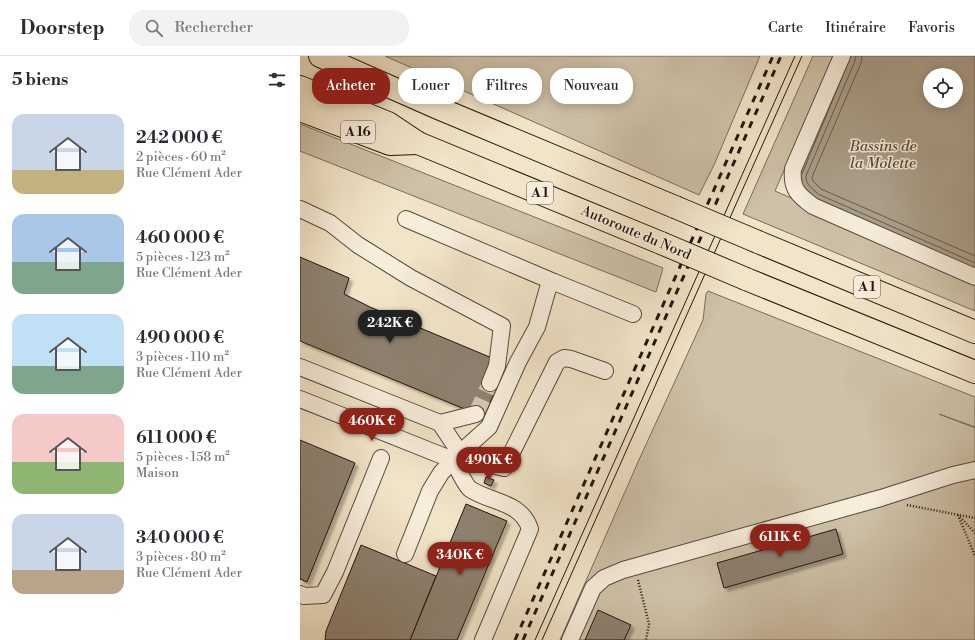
<!DOCTYPE html>
<html lang="fr">
<meta charset="utf-8">
<style>
:root{--surface:#fff;--page:#f2f2f3;--text:#2b2b33;--muted:#7c7c81;--line:#e1e1e2;--accent:#8f2418}
body{margin:0;font-family:"Libre Bodoni",serif;background:var(--page);color:var(--text);height:100vh;display:flex;flex-direction:column;font-size:15px;white-space:nowrap}
*{box-sizing:border-box;margin:0}
p{font-size:13px;color:var(--muted)}
.icon{flex:none;width:22px;height:22px;fill:none;stroke:currentColor;stroke-width:2;stroke-linecap:round;stroke-linejoin:round}
.map{position:relative;flex:1;overflow:hidden}
.side{display:flex;flex-direction:column;background:var(--surface);width:300px}
.side>*{flex:none}
.banner{position:absolute;left:12px;top:12px;width:380px;height:36px;display:flex;gap:8px}
.controls{position:absolute;left:623px;top:12px;display:grid;gap:8px}
.controls a{display:grid;place-items:center;width:40px;height:40px;border-radius:50%;background:var(--surface);box-shadow:0 2px 10px #0003;font-size:20px}
.price{position:absolute;translate:-50% -34px;padding:0 9px;border-radius:14px;background:var(--accent);color:#fff;font-size:13px;line-height:26px;filter:drop-shadow(0 1px 2px #0008)}
.price::after{content:'';position:absolute;left:50%;top:24px;width:12px;height:9px;margin-left:-6px;background:inherit;clip-path:polygon(0 0,100% 0,50% 100%)}
.price.current{background:#222;color:#fff}
ul{padding:0;list-style:none}
li{display:flex;align-items:center;gap:12px;height:100px;padding:0 12px}
li span{display:grid;place-items:center;flex:none;width:112px;height:80px;border-radius:12px;color:#555}
li>.icon{margin-inline-start:auto}
span .icon{width:48px;height:48px;fill:#fffc;stroke-width:1}
li b{font-size:17px}
h2{display:flex;justify-content:space-between;align-items:center;height:48px;padding:0 12px;font-size:17px}
.chip{padding:0 14px;border-radius:16px;background:var(--surface);box-shadow:0 2px 10px #0003;font-size:14px;line-height:36px}
.chip.current{background:var(--accent);color:#fff}
header{display:flex;align-items:center;gap:24px;box-sizing:border-box;height:56px;padding:0 20px;background:var(--surface);border-bottom:1px solid var(--line)}
header strong{font-size:19px}
nav{display:flex;gap:22px;margin-inline-start:auto;font-size:14px}
.search{width:280px;height:36px;background:var(--page);display:flex;align-items:center;gap:10px;box-sizing:border-box;padding:0 14px;border-radius:16px;color:var(--muted);font-size:15px}
main{display:flex;flex:1;min-height:0}
.map>svg:first-child{display:block}
.green{fill:#cec1a8;stroke:#786c5b}
.water{fill:#aa9e89;stroke:#736858;fill-rule:evenodd}
.lines{fill:none;stroke-linecap:round;stroke-linejoin:round}
.shore{stroke:#665a4c;stroke-width:1}
.building{fill:#8d816f;stroke:#21160e;filter:url(#shadow)}
.minor-tunnel{stroke:#d2c5ac;stroke-width:16;stroke-dasharray:16 8;stroke-linecap:butt}
.minor-casing{stroke:#554a3c;stroke-width:18}
.highway-casing{stroke:#21160e;stroke-width:24}
.path{stroke:#21160e;stroke-width:2.5;stroke-dasharray:1 2;stroke-linecap:butt}
.minor{stroke:#f6eddb;stroke-width:16}
.highway{stroke:#f1e4c8;stroke-width:22}
.tram{stroke:#21160e;stroke-width:1}
.rail{stroke:#21160e;stroke-width:3;stroke-dasharray:7 7;stroke-linecap:butt}
.highway-bridge-casing{stroke:#21160e;stroke-width:24;stroke-linecap:butt}
.highway-bridge{stroke:#f1e4c8;stroke-width:22}
.labels{text-anchor:middle;dominant-baseline:central;stroke-width:3;stroke-linejoin:round;paint-order:stroke}
.shield{fill:#f6eddb;stroke:#61564c;stroke-width:1}
.shield-label{font-size:13px;font-weight:bold;fill:#21160e}
.street-label{font-size:14px;fill:#21160e;stroke:#f6eddb}
.water-label{font-size:15px;font-style:italic;fill:#584c3f;stroke:#f6eddb}
</style>
<header>
<strong>Doorstep</strong>
<div class="search"><svg class="icon" aria-label="search" viewBox="0 0 24 24"><circle cx="10" cy="10" r="6"/><path d="M15 15l6 6"/></svg>Rechercher</div>
<nav><a>Carte</a><a>Itinéraire</a><a>Favoris</a></nav>
</header>
<main>
<section class="side">
<h2>5 biens<svg class="icon" aria-label="filters" viewBox="0 0 24 24"><path d="M4 7h16M4 17h16"/><circle cx="9" cy="7" r="2"/><circle cx="15" cy="17" r="2"/></svg></h2>
<ul>
<li><span style="background:linear-gradient(#c9d6e8 70%,#c2b280 0)"><svg class="icon" aria-label="home" viewBox="0 0 24 24"><path d="M3 11l9-7 9 7M6 9v11h12V9"/></svg></span><div><b>242 000 €</b><p>2 pièces · 60 m²</p><p>Rue Clément Ader</p></div></li>
<li><span style="background:linear-gradient(#a9c7e8 60%,#7fa58c 0)"><svg class="icon" aria-label="home" viewBox="0 0 24 24"><path d="M3 11l9-7 9 7M6 9v11h12V9"/></svg></span><div><b>460 000 €</b><p>5 pièces · 123 m²</p><p>Rue Clément Ader</p></div></li>
<li><span style="background:linear-gradient(#bfe0f5 65%,#7fa58c 0)"><svg class="icon" aria-label="home" viewBox="0 0 24 24"><path d="M3 11l9-7 9 7M6 9v11h12V9"/></svg></span><div><b>490 000 €</b><p>3 pièces · 110 m²</p><p>Rue Clément Ader</p></div></li>
<li><span style="background:linear-gradient(#f6c9c9 60%,#8fb573 0)"><svg class="icon" aria-label="home" viewBox="0 0 24 24"><path d="M3 11l9-7 9 7M6 9v11h12V9"/></svg></span><div><b>611 000 €</b><p>5 pièces · 158 m²</p><p>Maison</p></div></li>
<li><span style="background:linear-gradient(#c9d6e8 70%,#b9a48a 0)"><svg class="icon" aria-label="home" viewBox="0 0 24 24"><path d="M3 11l9-7 9 7M6 9v11h12V9"/></svg></span><div><b>340 000 €</b><p>3 pièces · 80 m²</p><p>Rue Clément Ader</p></div></li>
</ul>
</section>
<div class="map">
<svg width="675" height="584" viewBox="0 0 675 584">
<defs>
<filter id="shadow"><feDropShadow dx="3.5" dy="3.5" stdDeviation="1" flood-color="#0004"/></filter>
</defs>
<rect width="100%" height="100%" fill="#f1e4c8"/>
<filter id="stains"><feTurbulence type="fractalNoise" baseFrequency=".005" numOctaves="4"/><feColorMatrix values="0 0 0 0 .2 0 0 0 0 .09 0 0 0 0 .02 0 0 0 .5 -.17"/></filter>
<radialGradient id="worn" r=".72"><stop offset=".6" stop-color="#630" stop-opacity="0"/><stop offset="1" stop-color="#630" stop-opacity=".3"/></radialGradient>
<g class="green">
<path d="M85 0H460L414 109 399 139Z"/>
<path d="M513 0H534L475 135 675 221V255L443 158Z"/>
<path d="M0 68 363 212 356 236 0 95Z"/>
<path d="M408 235 675 341V371L639 358 675 372V584H260L338 406 403 264 406 238Z"/>
</g>
<path class="water" d="M548 0H675V217L513 146 501 134 497 118ZM630 19H656V45H630Z"/>
<g class="lines">
<g class="shore">
<path d="M556 0 555 5 506 120C505 128 513 133 518 138L675 207"/>
<path d="M562 0 561 7 512 121 513 125 521 133 675 200"/>
<path d="M502 118 551 0"/>
</g>
</g>
<g class="building">
<path d="M0 201 49 222 44 238 70 251 192 302 197 330 184 361 0 285Z"/>
<path d="M0 384 55 407 7 526 0 523Z"/>
<path d="M186 421 194 424 191 430 184 427Z"/>
<path d="M166 448 207 465 157 584H110Z"/>
<path d="M536 473 543 498 424 532 417 507Z"/>
<path d="M61 489 136 520 110 584H25L26 575Z"/>
<path d="M298 554 331 569 324 584H285Z"/>
</g>
<g class="lines">
<path class="minor-tunnel" d="M176 358 190 327"/>
<g class="minor-casing">
<g id="minor">
<path d="M542 0 493 113C491 133 498 139 513 150L675 221"/>
<path d="M0 153 30 167 58 189 111 222 202 270 197 310 190 327"/>
<path d="M106 163 254 226"/>
<path d="M0 311 140 367 160 397"/>
<path d="M0 343 153 404 184 407 204 412 257 306 264 302 271 303 305 315"/>
<path d="M140 367 176 358"/>
<path d="M153 404C157 411 165 429 170 433 191 447 221 445 230 473L183 584"/>
<path d="M105 498 130 435 141 417 160 397 189 371 218 306 237 271 248 232 254 226 333 258"/>
<path d="M0 538 4 540 23 539 35 516 81 402"/>
<path d="M270 584 293 532 304 522 323 514 581 442 653 419 675 414"/>
</g>
</g>
<g class="highway-casing">
<g id="highway">
<path d="M20 0 138 52 375 151"/>
<path d="M0 31 88 67 118 87 361 187"/>
<path d="M0 54 90 88 118 87"/>
<path d="M458 186 675 276"/>
<path d="M446 223 675 316"/>
</g>
</g>
<g class="path">
<path d="M607 449 675 462"/>
<path d="M658 459 675 500"/>
<path d="M660 461 675 477"/>
<path d="M338 524 349 568 346 584"/>
</g>
<use href="#minor" class="minor"/>
<use href="#highway" class="highway"/>
<g class="tram">
<path d="M235 584 495 0"/>
<path d="M242 584 502 0"/>
</g>
<g class="rail">
<path d="M215 584 473 0"/>
<path d="M223 584 481 0"/>
</g>
<g class="highway-bridge-casing">
<g id="highway-bridge">
<path d="M375 151 458 186"/>
<path d="M361 187 446 223"/>
</g>
</g>
<use href="#highway-bridge" class="highway-bridge"/>
</g>
<g class="labels">
<g class="shield">
<rect x="41" y="65" width="34" height="22" rx="3"/>
<rect x="227" y="126" width="26" height="22" rx="3"/>
<rect x="554" y="220" width="26" height="22" rx="3"/>
</g>
<g class="shield-label">
<text x="58" y="76">A 16</text>
<text x="240" y="137">A 1</text>
<text x="567" y="231">A 1</text>
</g>
<g class="street-label">
<text transform="translate(336 177) rotate(23)">Autoroute du Nord</text>
</g>
<g class="water-label">
<text x="583" y="90">Bassins de<tspan x="583" dy="17">la Molette</tspan></text>
</g>
</g>
<rect width="100%" height="100%" filter="url(#stains)"/>
<rect width="100%" height="100%" fill="url(#worn)"/>
</svg>
<div class="controls">
<a><svg class="icon" aria-label="locate" viewBox="0 0 24 24"><circle cx="12" cy="12" r="6"/><path d="M12 2v4M12 18v4M2 12h4M18 12h4"/></svg></a>
</div>
<b class="price current" style="left:90px;top:288px">242K €</b>
<b class="price" style="left:72px;top:386px">460K €</b>
<b class="price" style="left:189px;top:425px">490K €</b>
<b class="price" style="left:480px;top:502px">611K €</b>
<b class="price" style="left:160px;top:520px">340K €</b>
<div class="banner">
<a class="chip current">Acheter</a>
<a class="chip">Louer</a>
<a class="chip">Filtres</a>
<a class="chip">Nouveau</a>
</div>
</div>
</main>
